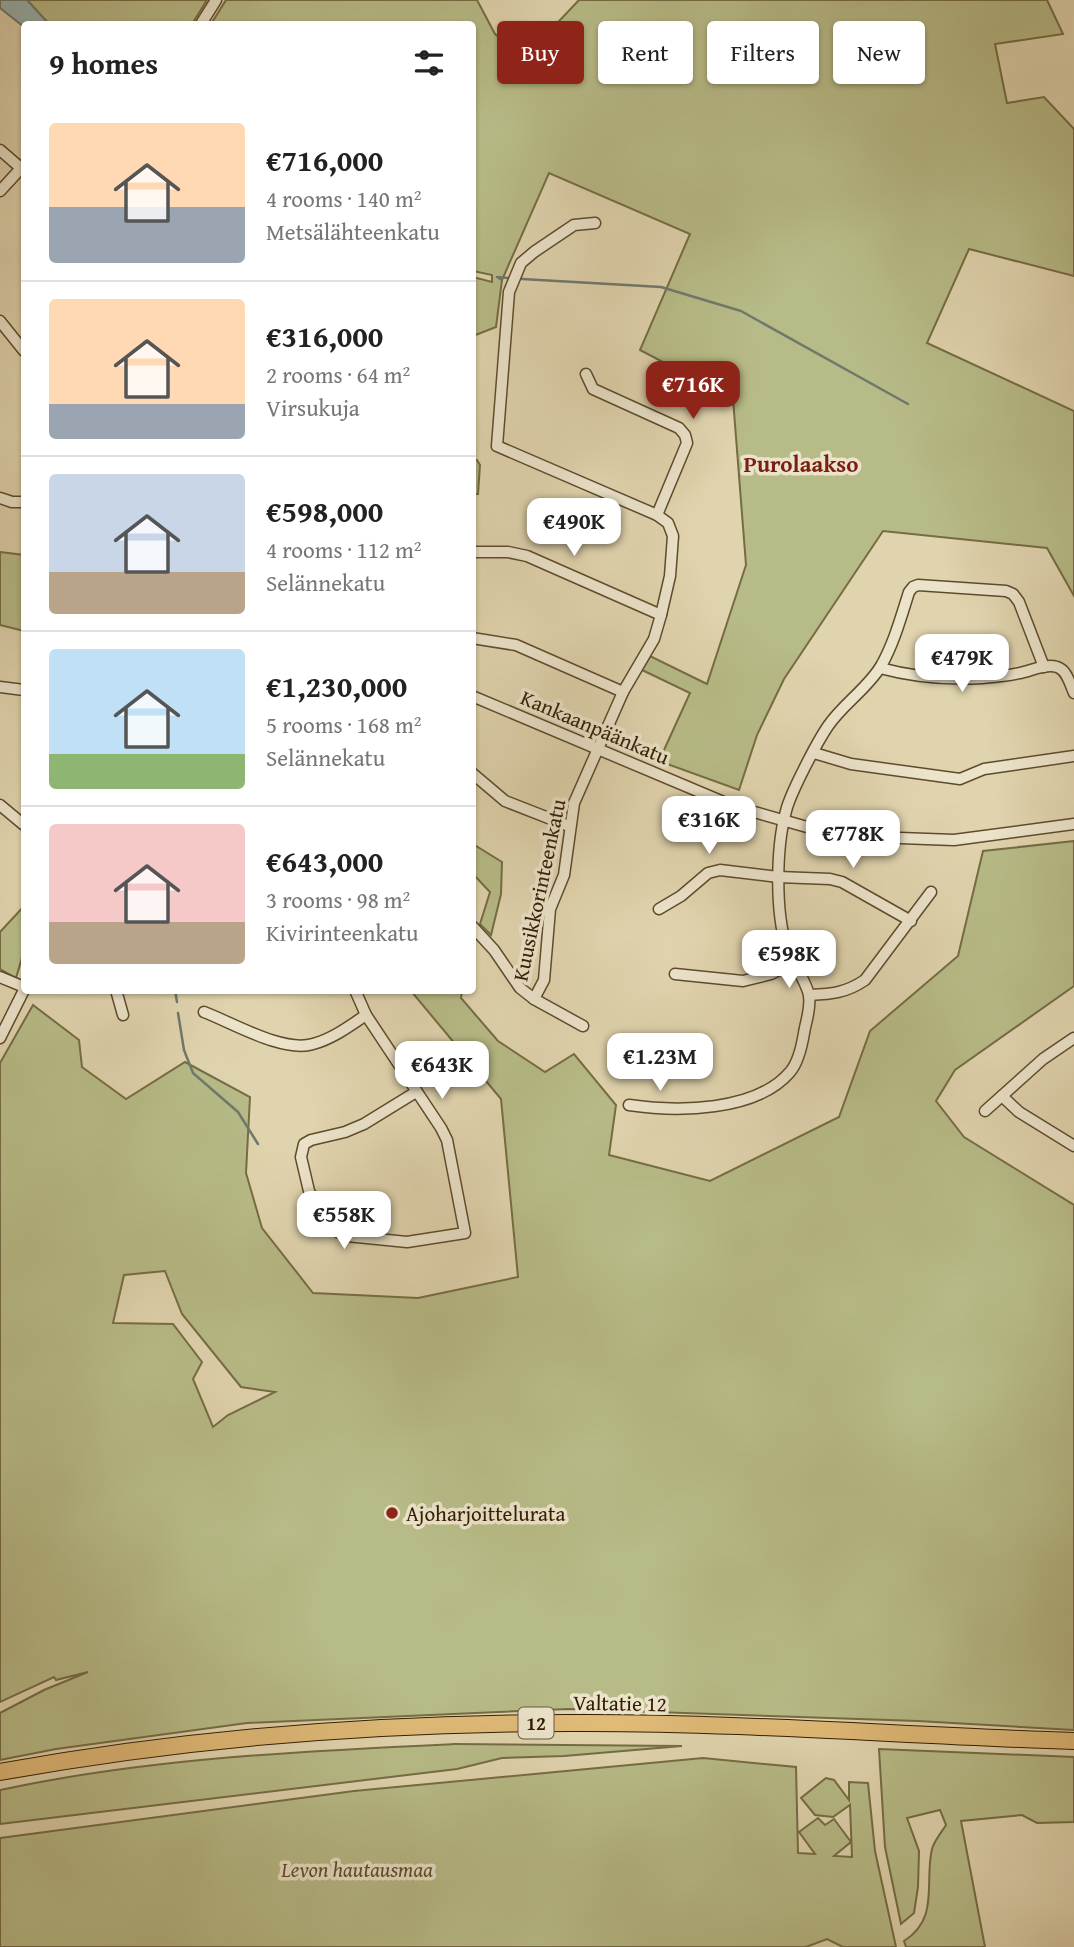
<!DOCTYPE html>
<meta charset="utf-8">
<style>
:root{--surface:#fff;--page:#f2f2f2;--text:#222;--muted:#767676;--line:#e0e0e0;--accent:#8f2418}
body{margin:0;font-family:"Gentium Book Plus",serif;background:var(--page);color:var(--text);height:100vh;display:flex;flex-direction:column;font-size:26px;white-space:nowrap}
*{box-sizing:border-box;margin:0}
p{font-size:23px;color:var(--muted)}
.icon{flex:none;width:38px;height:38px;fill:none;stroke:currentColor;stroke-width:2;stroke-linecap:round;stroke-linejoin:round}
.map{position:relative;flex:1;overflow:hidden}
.panel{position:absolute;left:21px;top:21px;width:455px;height:973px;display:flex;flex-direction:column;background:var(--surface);border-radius:7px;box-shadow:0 2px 5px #0004}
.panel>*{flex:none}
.banner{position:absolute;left:497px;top:21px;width:471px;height:63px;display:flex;gap:14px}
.price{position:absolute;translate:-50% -60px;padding:0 16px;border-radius:14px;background:#fff;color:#222;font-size:23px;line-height:46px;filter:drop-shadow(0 2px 4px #0008)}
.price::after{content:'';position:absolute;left:50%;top:42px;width:21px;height:16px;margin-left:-10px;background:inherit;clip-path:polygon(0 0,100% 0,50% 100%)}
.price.selected{background:var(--accent);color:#fff}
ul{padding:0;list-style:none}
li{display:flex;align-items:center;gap:21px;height:175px;padding:0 28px}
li+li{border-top:2px solid var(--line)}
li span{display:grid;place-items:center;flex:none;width:196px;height:140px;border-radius:7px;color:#555}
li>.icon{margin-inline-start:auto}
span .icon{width:84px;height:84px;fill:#fffc;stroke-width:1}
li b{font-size:30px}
h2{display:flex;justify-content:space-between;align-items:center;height:84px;padding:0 28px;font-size:30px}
.tag{padding:0 24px;border-radius:7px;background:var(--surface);box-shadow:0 2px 5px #0004;font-size:24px;line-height:63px}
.tag.selected{background:var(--accent);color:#fff}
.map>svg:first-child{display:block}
.green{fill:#b7bb87;stroke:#756c44;stroke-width:2;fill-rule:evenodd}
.water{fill:#97b6b4;stroke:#6f796c;stroke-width:2}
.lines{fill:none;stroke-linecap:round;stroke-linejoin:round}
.stream{stroke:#6f796c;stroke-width:2.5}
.minor-casing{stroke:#5e4b2c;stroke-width:13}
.highway-casing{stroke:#331d00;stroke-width:18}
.minor{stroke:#ebe3ca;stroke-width:10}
.highway{stroke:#e0ba77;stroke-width:16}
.poi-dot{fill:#8f2418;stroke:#ebe3ca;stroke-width:2.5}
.labels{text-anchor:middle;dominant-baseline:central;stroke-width:7;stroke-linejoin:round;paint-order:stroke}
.shield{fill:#ebe3ca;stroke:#6a583d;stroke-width:2}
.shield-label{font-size:19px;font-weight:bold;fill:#331d00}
.street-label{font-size:21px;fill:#331d00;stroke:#ebe3ca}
.poi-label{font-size:21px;fill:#331d00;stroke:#ebe3ca;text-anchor:start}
.park-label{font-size:21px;font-style:italic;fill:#5b4c28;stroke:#ebe3ca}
.neighbourhood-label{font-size:23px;font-weight:bold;fill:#7a1f14;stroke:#ebe3ca}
</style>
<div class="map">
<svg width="1074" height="1947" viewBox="0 0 1074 1947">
<rect width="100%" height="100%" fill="#e0d4ae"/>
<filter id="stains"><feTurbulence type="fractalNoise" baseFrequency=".00286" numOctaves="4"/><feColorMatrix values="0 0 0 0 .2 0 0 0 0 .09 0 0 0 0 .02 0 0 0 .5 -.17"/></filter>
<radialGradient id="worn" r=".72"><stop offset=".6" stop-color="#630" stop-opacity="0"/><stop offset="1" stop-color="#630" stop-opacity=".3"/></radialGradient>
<g class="green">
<path d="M27 0H207L192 24H49Z"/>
<path d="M226 0H477L495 34 525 57 579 0H1047L1063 34 995 44 1007 103 1044 97 1074 129V276L969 249 927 343 1074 411V596L1047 548 883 531 784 679 757 735 739 790 659 761 690 693 642 670 650 656 707 684 746 565 733 399 640 350 690 234 549 173 502 280 496 327 473 336V277L492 282V275L473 271 472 24H211Z"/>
<path d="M473 459 477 460 480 465 478 494H473Z"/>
<path d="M0 552 24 555V631L0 625Z"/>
<path d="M1074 841V986L955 1070 936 1101 964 1137 1074 1205V1730L918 1721 568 1709 247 1723 56 1749 0 1760V1713L44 1690 88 1672 56 1680 54 1677 0 1702V1063L33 1005 79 1040 82 1067 126 1099 185 1062 250 1097 246 1173 262 1228 313 1293 418 1298 518 1277 501 1099 411 991H462L461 998 498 1041 545 1072 574 1054 616 1105 609 1155 710 1181 839 1117 870 1031 958 956 983 851ZM165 1271 182 1314 241 1387 275 1392 228 1415 213 1427 193 1379 202 1362 173 1324 113 1323 124 1275Z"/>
<path d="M473 844 502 862 501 894 491 935 480 924 490 892 473 874Z"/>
<path d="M24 906V951L16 978 0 969V932Z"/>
<path d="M455 1744 682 1746 564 1756 502 1758 457 1769 0 1824V1790C149 1758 304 1751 455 1744Z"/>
<path d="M879 1749 1074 1757V1822L1037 1823 1022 1815 961 1821 985 1947H906L904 1941C940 1918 924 1883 932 1849 934 1841 941 1833 946 1825L940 1810 907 1818 919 1851 918 1887 914 1913 901 1924 885 1847Z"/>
<path d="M703 1758 796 1767 798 1853 815 1854 799 1832 818 1818 825 1825 834 1819 851 1842 834 1856 852 1857 850 1805 833 1817 815 1815 801 1798 826 1778 834 1780 849 1800V1782L868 1783 875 1851 896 1947H843L827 1939 806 1947H0V1838L354 1791Z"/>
</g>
<path class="water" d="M0 0H27L49 24H24V27L0 8Z"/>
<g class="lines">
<g class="stream">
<path d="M522 279 661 287 741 311 908 404"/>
<path d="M502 280 497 277 508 278"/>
<path d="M175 990 177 1002"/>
<path d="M178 1013 184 1050 193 1073 238 1112 258 1144"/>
</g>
<g class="minor-casing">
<g id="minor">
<path d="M201 24 216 0"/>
<path d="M0 150 22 169"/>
<path d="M0 191 24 165"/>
<path d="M0 321 24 351"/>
<path d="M586 374 593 389 679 428 685 435 687 443 657 515"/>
<path d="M0 498 12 502H24"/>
<path d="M472 552H508L527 556 661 615"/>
<path d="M472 638 516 645 623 692"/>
<path d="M880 668C913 677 947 680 982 678 994 677 1008 676 1020 673 1031 671 1046 663 1057 667 1067 670 1070 684 1074 693"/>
<path d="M0 687 24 690"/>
<path d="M472 696 733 806 807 827 873 837 954 840 1074 824"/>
<path d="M814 753 851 764 960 779 984 769 1074 756"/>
<path d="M472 773 505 801 569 826"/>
<path d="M0 805 24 825"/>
<path d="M659 909 681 896 708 873 720 870 778 877 830 879 842 882 911 921"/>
<path d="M472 926 494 950 520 988 534 999 583 1026"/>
<path d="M675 974 743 981 771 974 793 963"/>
<path d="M0 977 24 987"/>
<path d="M116 990 123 1015"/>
<path d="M355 990 366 1015 441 1128 447 1140 465 1233 407 1242 347 1236 334 1230 324 1219 309 1191 301 1157 304 1144 311 1140 345 1132 364 1124 416 1092"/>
<path d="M810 995C831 994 846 993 865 980L931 892"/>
<path d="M534 999 544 980 550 909 564 875 574 803 623 692 654 639 661 615 670 576 673 536 668 523 657 515 497 446 509 292 521 263 534 252 574 225 595 223"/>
<path d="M204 1012C233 1023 283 1053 313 1044 332 1039 350 1026 366 1015"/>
<path d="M0 1038 24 990"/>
<path d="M1002 1096 1019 1112 1074 1146"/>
<path d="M629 1105C677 1112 756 1112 790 1072 798 1063 802 1045 804 1033 806 1021 811 1008 809 996 808 984 792 962 787 948 775 913 776 847 786 811 790 794 817 742 828 726 843 704 867 689 881 666 894 643 901 617 909 592L913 587 918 585 1006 591 1013 594 1019 602 1044 667"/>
<path d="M985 1111 1043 1059 1074 1038"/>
</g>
</g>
<g class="highway-casing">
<path id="highway" d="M0 1772C193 1737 391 1722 587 1723 750 1723 912 1736 1074 1741"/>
</g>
<use href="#minor" class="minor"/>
<use href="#highway" class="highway"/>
</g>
<circle class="poi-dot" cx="392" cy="1513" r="7"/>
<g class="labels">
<rect class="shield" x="518.5" y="1707.5" width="35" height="31" rx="5"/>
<g class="shield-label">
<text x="536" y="1723">12</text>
</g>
<g class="street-label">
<text transform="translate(595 727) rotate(23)">Kankaanpäänkatu</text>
<text transform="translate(539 890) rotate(-78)">Kuusikkorinteenkatu</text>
<text transform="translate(620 1703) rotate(1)">Valtatie 12</text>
</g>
<g class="poi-label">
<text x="406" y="1513">Ajoharjoittelurata</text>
</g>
<g class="park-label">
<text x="357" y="1869">Levon hautausmaa</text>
</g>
<g class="neighbourhood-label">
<text x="801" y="463">Purolaakso</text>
</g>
</g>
<rect width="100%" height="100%" filter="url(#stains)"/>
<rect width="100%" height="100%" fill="url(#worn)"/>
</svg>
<b class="price selected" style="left:693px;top:421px">€716K</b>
<b class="price" style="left:574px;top:558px">€490K</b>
<b class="price" style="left:962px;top:694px">€479K</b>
<b class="price" style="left:709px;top:856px">€316K</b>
<b class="price" style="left:853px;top:870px">€778K</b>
<b class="price" style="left:789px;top:990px">€598K</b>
<b class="price" style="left:660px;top:1093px">€1.23M</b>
<b class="price" style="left:442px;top:1101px">€643K</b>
<b class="price" style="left:344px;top:1251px">€558K</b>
<div class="banner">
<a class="tag selected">Buy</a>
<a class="tag">Rent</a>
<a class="tag">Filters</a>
<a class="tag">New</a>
</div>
<section class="panel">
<h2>9 homes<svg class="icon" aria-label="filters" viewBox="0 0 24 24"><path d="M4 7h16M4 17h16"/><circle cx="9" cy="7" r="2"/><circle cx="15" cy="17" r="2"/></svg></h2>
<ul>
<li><span style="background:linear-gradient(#ffd9b3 60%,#9aa5b1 0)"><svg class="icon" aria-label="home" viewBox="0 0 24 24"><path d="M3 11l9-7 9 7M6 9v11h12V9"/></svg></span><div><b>€716,000</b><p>4 rooms · 140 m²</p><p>Metsälähteenkatu</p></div></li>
<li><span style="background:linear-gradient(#ffd9b3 75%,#9aa5b1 0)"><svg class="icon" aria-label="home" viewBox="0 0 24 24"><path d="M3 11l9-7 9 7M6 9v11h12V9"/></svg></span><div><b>€316,000</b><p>2 rooms · 64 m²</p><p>Virsukuja</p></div></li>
<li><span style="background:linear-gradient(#c9d6e8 70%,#b9a48a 0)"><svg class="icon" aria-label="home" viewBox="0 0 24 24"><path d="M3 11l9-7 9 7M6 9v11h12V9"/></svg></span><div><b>€598,000</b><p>4 rooms · 112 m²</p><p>Selännekatu</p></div></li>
<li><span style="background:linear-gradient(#bfe0f5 75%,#8fb573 0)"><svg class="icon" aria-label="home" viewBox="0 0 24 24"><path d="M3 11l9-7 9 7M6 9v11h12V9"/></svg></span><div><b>€1,230,000</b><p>5 rooms · 168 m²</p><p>Selännekatu</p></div></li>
<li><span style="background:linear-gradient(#f6c9c9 70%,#b9a48a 0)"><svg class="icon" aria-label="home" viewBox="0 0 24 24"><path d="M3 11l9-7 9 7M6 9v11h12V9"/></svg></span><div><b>€643,000</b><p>3 rooms · 98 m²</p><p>Kivirinteenkatu</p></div></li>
</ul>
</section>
</div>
